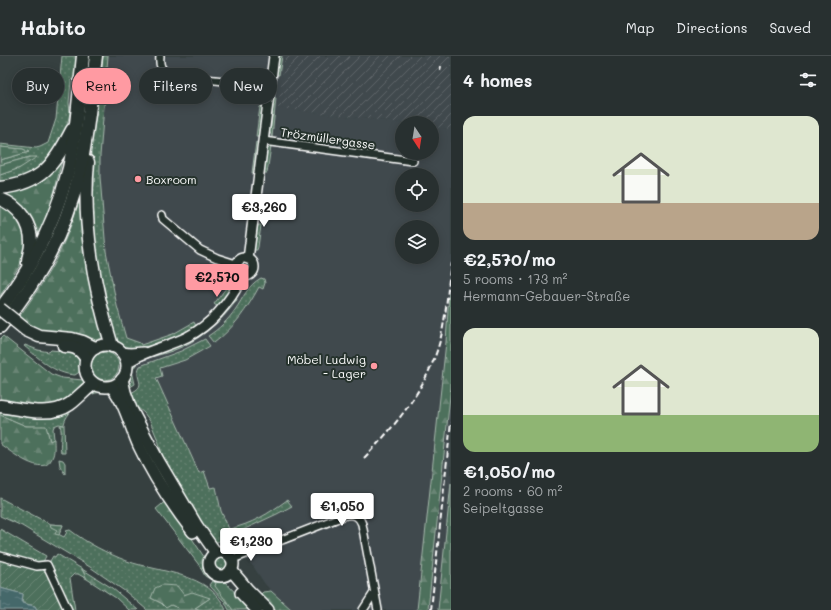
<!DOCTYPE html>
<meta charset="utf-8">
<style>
:root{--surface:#283030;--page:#303838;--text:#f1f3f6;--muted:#a5a9ab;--line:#444b4c;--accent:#ff9aa2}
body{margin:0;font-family:Mali,sans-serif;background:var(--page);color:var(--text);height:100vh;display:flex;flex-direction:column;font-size:15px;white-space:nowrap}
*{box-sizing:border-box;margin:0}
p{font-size:13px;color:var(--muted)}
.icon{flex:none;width:22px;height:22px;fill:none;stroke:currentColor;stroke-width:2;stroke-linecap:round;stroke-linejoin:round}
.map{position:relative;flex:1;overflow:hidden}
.sheet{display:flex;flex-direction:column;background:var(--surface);width:380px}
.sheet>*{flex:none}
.banner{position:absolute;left:12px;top:12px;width:379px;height:36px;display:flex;gap:8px}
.needle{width:26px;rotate:168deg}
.controls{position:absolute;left:395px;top:60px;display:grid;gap:8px}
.controls a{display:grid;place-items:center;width:44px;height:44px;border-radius:50%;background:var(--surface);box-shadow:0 2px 10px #0003,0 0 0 1px var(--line);font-size:20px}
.price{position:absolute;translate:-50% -34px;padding:0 9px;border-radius:4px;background:#fff;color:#222;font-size:13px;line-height:26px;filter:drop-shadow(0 1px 2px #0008)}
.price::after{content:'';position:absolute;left:50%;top:24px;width:12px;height:9px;margin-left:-6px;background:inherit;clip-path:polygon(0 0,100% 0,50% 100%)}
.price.current{background:var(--accent);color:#111}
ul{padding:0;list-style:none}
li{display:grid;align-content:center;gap:8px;height:212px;padding:0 12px}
li span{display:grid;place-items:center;height:124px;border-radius:12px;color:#555}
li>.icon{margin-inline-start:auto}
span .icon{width:72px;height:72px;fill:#fffc;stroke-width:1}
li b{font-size:17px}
h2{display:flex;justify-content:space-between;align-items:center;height:48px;padding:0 12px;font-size:17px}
.tag{padding:0 14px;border-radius:18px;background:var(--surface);box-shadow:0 2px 10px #0003,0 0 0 1px var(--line);font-size:14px;line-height:36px}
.tag.current{background:var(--accent);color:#111}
header{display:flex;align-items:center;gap:24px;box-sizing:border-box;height:56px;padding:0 20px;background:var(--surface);border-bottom:1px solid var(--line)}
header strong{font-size:19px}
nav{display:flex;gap:22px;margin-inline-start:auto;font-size:14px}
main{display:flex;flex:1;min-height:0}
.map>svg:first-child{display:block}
.built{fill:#414a4e;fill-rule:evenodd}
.industrial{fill:url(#industrial-furrows)}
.grass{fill:url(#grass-dots);stroke:#a6b8ad}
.forest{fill:url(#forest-firs);stroke:#a6b8ad}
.garden{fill:url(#garden-furrows);stroke:#a6b8ad}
.water{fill:url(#water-ripples);stroke:#8fa4a6}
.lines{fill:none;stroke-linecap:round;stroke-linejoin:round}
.street-casing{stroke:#fff;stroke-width:10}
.secondary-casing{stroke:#fff;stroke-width:12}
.primary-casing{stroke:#fff;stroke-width:14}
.highway-casing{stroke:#fff;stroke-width:15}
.street{stroke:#26332d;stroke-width:7}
.secondary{stroke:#26332d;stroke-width:9}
.primary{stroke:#26332d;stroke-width:11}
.highway{stroke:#26332d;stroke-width:12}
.rail{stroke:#fff;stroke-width:2;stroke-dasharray:6 3;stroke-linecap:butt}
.highway-bridge-casing{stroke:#fff;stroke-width:15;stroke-linecap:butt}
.highway-bridge{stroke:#26332d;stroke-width:12}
.poi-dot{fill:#ff9aa2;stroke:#26332d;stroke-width:1.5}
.labels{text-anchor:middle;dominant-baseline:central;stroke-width:4;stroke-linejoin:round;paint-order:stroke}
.street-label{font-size:12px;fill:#fff;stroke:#26332d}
.poi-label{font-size:12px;fill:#fff;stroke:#26332d;text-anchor:start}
</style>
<header>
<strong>Habito</strong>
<nav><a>Map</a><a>Directions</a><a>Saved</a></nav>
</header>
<main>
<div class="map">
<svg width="451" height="554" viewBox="0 0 451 554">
<defs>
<pattern id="industrial-furrows" width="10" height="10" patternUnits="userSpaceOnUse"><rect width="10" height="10" fill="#414a4e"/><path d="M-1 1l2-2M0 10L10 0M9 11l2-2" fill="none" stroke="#5e6569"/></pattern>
<pattern id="grass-dots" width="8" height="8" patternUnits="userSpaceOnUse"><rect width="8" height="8" fill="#4e705b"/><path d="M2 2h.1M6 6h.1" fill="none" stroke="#698574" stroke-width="1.8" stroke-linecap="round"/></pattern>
<pattern id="forest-firs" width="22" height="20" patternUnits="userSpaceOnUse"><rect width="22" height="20" fill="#4e705b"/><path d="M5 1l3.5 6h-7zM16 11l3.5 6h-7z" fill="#698574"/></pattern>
<pattern id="garden-furrows" width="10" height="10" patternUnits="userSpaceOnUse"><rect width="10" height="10" fill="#4e705b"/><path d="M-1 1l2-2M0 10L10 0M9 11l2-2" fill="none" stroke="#698574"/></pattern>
<pattern id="water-ripples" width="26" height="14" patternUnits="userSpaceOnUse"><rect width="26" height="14" fill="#45686b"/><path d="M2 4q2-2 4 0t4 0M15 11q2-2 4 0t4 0" fill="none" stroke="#617f81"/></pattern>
</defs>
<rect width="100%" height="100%" fill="#364040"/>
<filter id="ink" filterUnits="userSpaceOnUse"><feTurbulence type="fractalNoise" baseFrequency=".025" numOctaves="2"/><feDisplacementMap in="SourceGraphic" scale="8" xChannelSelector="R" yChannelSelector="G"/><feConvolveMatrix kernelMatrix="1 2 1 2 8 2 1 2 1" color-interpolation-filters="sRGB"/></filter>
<g filter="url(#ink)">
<g class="built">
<path d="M108 0H285L279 52 402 67V97H432V71L451 73V220L446 286 417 554H292L276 540 265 528 253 510 239 498 231 484 224 486 144 326 126 282 117 250 106 195 100 121V100ZM402 119H432V149H402ZM402 171H432V201H402Z"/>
<path d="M451 330V427L438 554H428Z"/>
</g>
<path class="industrial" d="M285 0H451V73L432 71V67H402L278 52Z"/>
<g class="grass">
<path d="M62 0H77L75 19 71 25 69 47 70 57 65 77 47 107 23 122 0 128V119L20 112 30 101 0 109V104L29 96 23 93 0 91V88L36 92 40 91 48 87 56 63Z"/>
<path d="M103 0H108L100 100V121L106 195 117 250 126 282 140 287 141 289 173 278 194 266 196 270 181 278 166 284V286L131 294 123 292 117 287 108 262 109 257 104 231 100 221 96 196 91 138C98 127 91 112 91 99 91 83 96 62 98 46 104 31 101 15 103 0Z"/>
<path d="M278 0H282L279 19H276Z"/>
<path d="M273 42H276L272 81 269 74V71H271L273 50 272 49Z"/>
<path d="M263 49 259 81H256L260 51Z"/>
<path d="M256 86 258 87 257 99H258L256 116 252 117Z"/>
<path d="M271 90 267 117H263L266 95Z"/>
<path d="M258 169H261L258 191 257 194H254Z"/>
<path d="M261 222 264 223 265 227 263 233 259 231C247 253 234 272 214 287L208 280C219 273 228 264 235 254 244 241 247 230 261 222Z"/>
<path d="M231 227 233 228 229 236 218 251 214 248 229 228Z"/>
<path d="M236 241 237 244C220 267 199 285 172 295 161 299 147 301 137 307L132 315 135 328 127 333V328L132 326 131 324 126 326 133 309 135 307 227 253Z"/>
<path d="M205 283 210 290 185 304 160 312 162 320 156 322 199 417 204 415 210 432 216 431 221 455 229 473C252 468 268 458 287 444L292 450 277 458 215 487 173 425 162 399 159 387 150 365 144 357 132 347 128 338C151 329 132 324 140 310L181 295Z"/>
<path d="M25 289 38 294 49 296 51 294 71 296 80 301 81 315 75 319C54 318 39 302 24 290Z"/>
<circle cx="105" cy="310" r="14"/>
<path d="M93 334 112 336V338C106 338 99 335 93 338 84 341 64 359 64 369L59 368 54 370 53 373 54 383 50 385 46 371 26 370 0 359V356Z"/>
<path d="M0 442 50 468 63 469 58 478 64 481 67 476 66 475 70 474C88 488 107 497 127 505 160 517 210 516 226 554H214L212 552C207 554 200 554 195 552L210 542 184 539 151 542 161 547 166 551 171 549 178 552 177 554H147L126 536 90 511 22 470 0 460Z"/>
<path d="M0 473 46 500 43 506 37 507 0 496Z"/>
<path d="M57 498 82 513 87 523 78 518H74L70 522 75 554H71L50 510V505L53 500 55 501Z"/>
<circle cx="221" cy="508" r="9"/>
<path d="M212 525 217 527 233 554H229L225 546 209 529Z"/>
</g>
<g class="forest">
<path d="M0 91 23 93 29 96 0 104Z"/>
<path d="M30 101H37L20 112 0 119V109Z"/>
<path d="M60 104H62L52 146 34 188 7 143 0 135Z"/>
<path d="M83 133 106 285 94 286 44 276 31 271 19 261C34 240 48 220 59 197 69 177 76 155 83 133Z"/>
<path d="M0 148 8 152 23 169 27 186 20 209 0 240Z"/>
<path d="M451 237V330L428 554H417L446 286 449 238Z"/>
<path d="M3 280 51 318 62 322 83 324 86 327 56 352 0 348V283Z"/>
<path d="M0 359 26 370H46L50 385 54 383C54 389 55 397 52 402 44 423 10 395 0 388Z"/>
<path d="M60 369H64L65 397H61C59 388 63 378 60 369Z"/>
<path d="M59 403 63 404 65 407V418L60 410Z"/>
<path d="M451 427V554H438Z"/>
<path d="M167 444 206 504C206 515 211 522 223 524L252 554H233L215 530 216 527 205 520 199 509 156 453Z"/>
<path d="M50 468 63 469 59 479 55 478 57 474 51 471Z"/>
<path d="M82 513 112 532 138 554H129L116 542 87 523Z"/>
<path d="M162 529 177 530 184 539 192 536 210 542 195 552 199 554H177L178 552 171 549 166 552 161 547 151 542 155 532Z"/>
<path d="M271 535 292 554H274L260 539 263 536Z"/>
</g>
<path class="garden" d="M0 502 42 513 50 521 66 554H37L35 550 22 547 23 538 0 532Z"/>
<path class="water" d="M0 532 23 538 22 547 35 550 37 554H0Z"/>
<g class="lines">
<g class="street-casing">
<g id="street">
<path d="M160 0C159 10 161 13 169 19L270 30"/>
<path d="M263 85 413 105"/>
<path d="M162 159 163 163 200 194 217 202 236 208"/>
<path d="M0 500 37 510 47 509 68 554"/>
<path d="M233 503 346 459C355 458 359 460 362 468L378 554"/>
<path d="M363 554 374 537"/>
</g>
</g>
<g class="secondary-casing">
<g id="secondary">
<circle cx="245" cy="211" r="9"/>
<path d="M248 203 274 0"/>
<path d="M121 296 130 297 143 296"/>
<path d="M127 310 130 305 137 301C153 293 171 289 187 281 213 268 230 246 243 220"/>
</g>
</g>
<g class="primary-casing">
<g id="primary">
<circle cx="106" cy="310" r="21"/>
<path d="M122 323 125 336 131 353 158 404 197 470 216 497"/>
<path d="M112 331C125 347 130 370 139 390 153 420 173 450 193 476"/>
<circle cx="221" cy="508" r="12"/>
<path d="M231 514 248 534 268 554"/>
<path d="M241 537 257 554"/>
</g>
</g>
<g class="highway-casing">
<g id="highway">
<path d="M88 106C82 166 94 233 112 290"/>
<path d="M0 132C42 127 54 109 72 74"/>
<path d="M0 143C19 150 32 168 31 188 31 194 28 200 28 207"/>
<path d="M0 253C33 211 56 163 69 112 77 75 79 37 83 0"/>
<path d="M15 265 26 274 39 280 72 283 83 286 95 292"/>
<path d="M0 271C38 226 67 172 80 115 88 77 91 38 96 0"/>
<path d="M64 290C75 290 80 293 86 302"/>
<path d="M0 350C22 353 50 362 70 348 78 342 85 334 93 328"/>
</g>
</g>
<use href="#street" class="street"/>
<use href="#secondary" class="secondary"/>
<use href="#primary" class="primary"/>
<use href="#highway" class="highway"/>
<g class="rail">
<path d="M440 14 441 10"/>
<path d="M364 402C400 365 434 323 443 271 447 250 448 228 451 207"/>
<path d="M431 554 451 366"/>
</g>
<g class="highway-bridge-casing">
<path id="highway-bridge" d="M0 253 15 265"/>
</g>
<use href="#highway-bridge" class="highway-bridge"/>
</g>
</g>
<g class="poi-dot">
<circle cx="138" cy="123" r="4"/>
<circle cx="374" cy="310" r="4"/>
</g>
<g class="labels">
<g class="street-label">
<text transform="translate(328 82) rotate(8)">Trözmüllergasse</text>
</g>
<g class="poi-label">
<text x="146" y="123">Boxroom</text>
<text x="366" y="303" text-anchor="end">Möbel Ludwig<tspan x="366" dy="14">- Lager</tspan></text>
</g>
</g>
</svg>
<div class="controls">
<a><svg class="needle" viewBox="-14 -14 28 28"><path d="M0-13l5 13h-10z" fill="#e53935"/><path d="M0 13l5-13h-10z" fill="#a5a9ab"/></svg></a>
<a><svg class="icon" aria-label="locate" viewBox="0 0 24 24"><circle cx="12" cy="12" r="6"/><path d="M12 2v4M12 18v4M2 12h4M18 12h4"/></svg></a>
<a><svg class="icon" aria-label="layers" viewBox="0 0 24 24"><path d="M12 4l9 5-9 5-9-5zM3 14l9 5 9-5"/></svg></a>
</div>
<b class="price" style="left:264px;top:172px">€3,260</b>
<b class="price current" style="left:217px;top:242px">€2,570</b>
<b class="price" style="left:342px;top:471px">€1,050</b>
<b class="price" style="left:251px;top:506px">€1,230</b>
<div class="banner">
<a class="tag">Buy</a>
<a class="tag current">Rent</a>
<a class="tag">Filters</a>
<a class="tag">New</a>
</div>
</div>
<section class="sheet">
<h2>4 homes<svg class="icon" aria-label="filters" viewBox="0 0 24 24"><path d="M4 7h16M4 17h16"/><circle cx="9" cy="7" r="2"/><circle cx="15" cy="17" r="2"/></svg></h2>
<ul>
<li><span style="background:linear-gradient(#dfe7d0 70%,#b9a48a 0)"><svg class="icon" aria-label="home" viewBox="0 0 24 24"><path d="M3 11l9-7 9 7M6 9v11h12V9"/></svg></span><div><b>€2,570/mo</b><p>5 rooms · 173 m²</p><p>Hermann-Gebauer-Straße</p></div></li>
<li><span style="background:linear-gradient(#dfe7d0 70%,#8fb573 0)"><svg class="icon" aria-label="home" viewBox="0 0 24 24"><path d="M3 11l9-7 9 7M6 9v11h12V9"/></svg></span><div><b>€1,050/mo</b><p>2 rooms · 60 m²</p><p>Seipeltgasse</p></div></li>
</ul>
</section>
</main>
